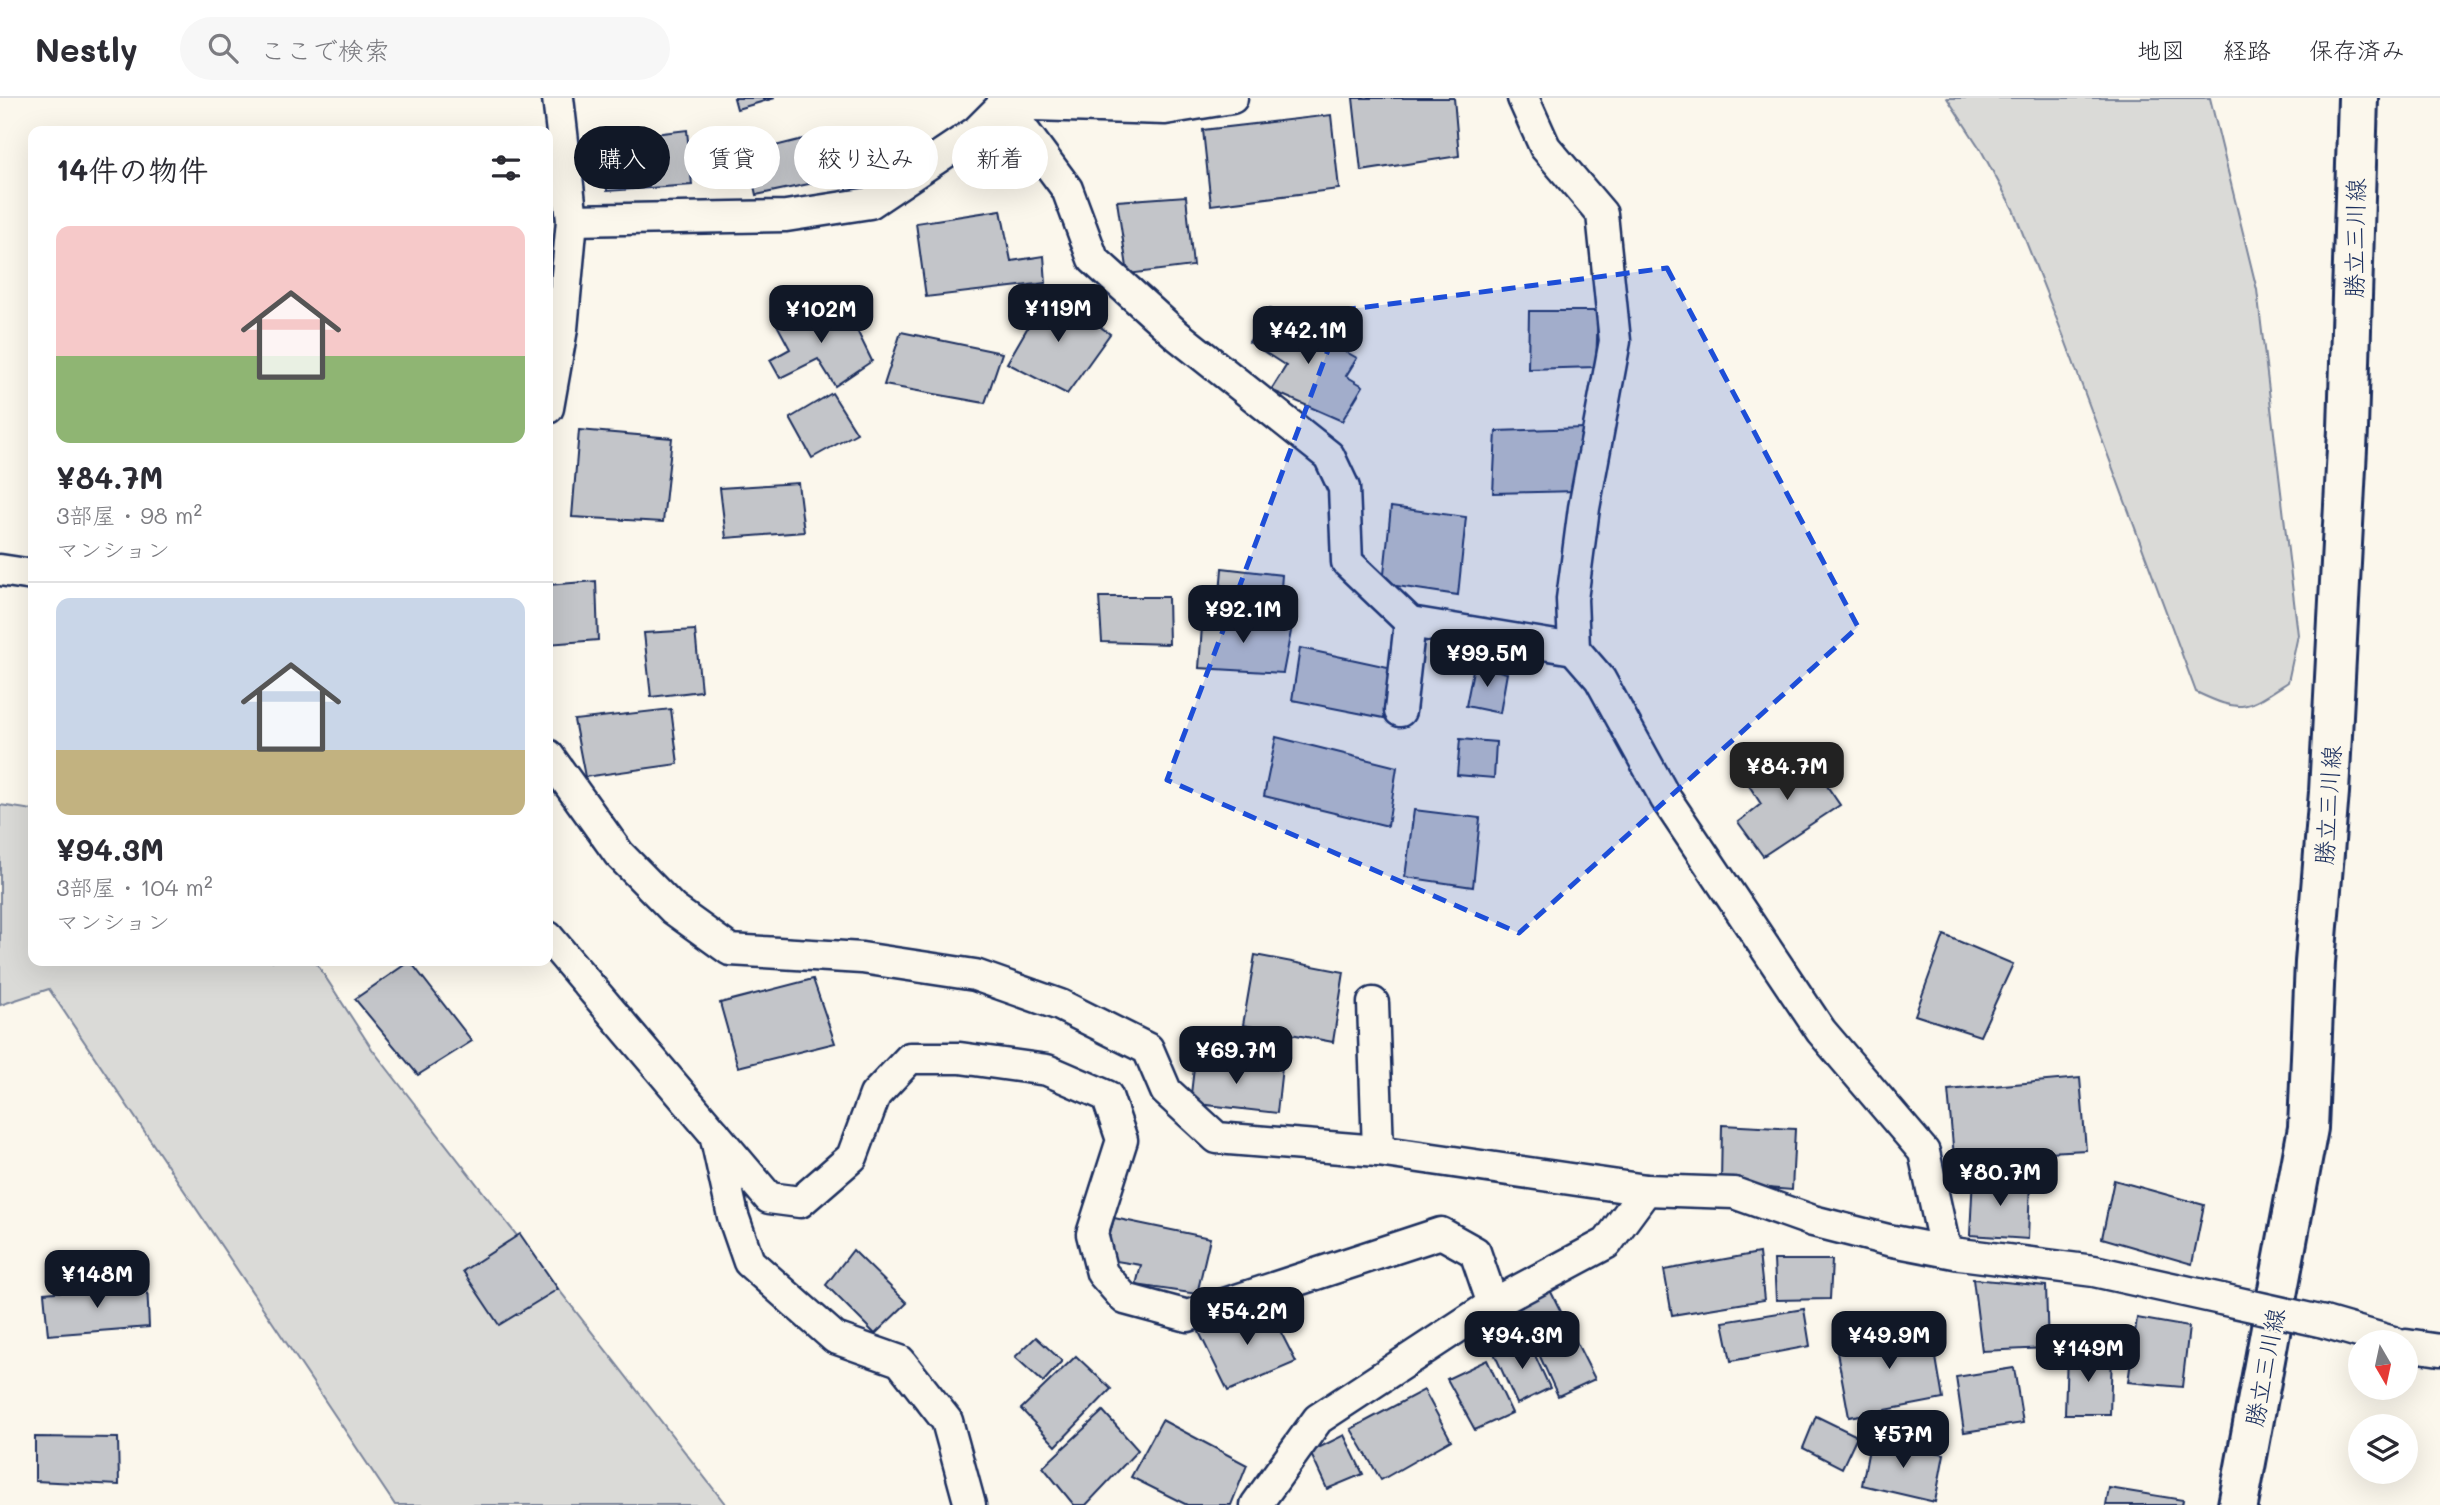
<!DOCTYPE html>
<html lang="ja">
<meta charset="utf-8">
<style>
:root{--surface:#fff;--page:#f7f7f7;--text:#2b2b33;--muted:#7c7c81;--line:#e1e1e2;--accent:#111827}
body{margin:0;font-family:Mali,"Klee One",sans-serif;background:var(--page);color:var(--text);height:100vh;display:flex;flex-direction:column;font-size:26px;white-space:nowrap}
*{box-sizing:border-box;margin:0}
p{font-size:23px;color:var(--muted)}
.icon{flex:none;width:38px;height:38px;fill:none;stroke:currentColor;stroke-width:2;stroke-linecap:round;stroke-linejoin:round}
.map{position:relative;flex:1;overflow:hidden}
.details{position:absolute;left:28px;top:28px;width:525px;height:840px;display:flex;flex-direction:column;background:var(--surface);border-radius:14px;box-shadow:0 7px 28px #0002}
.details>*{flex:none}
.hud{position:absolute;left:574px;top:28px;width:665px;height:63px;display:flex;gap:14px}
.needle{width:46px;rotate:171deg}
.controls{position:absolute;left:2348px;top:1232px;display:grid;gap:14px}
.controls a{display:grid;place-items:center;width:70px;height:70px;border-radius:50%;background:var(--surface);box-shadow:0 7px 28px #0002;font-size:35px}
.price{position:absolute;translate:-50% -60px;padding:0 16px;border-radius:14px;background:var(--accent);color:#fff;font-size:23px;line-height:46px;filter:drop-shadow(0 2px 4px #0008)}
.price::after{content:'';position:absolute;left:50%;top:42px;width:21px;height:16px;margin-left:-10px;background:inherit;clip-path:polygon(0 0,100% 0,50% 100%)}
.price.active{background:#222;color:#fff}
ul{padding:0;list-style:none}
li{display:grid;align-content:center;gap:14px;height:371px;padding:0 28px}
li+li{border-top:2px solid var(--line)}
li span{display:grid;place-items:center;height:217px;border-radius:14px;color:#555}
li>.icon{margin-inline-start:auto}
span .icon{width:126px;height:126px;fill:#fffc;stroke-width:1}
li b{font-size:30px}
h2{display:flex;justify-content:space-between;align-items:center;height:84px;padding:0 28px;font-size:30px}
.pill{padding:0 24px;border-radius:32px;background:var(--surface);box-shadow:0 7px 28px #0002;font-size:24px;line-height:63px}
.pill.active{background:var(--accent);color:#fff}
header{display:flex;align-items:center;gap:42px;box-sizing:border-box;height:98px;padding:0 35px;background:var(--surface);border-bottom:2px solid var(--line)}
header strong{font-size:33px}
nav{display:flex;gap:38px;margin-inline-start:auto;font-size:24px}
.search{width:490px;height:63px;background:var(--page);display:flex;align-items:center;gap:18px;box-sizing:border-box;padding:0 24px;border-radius:38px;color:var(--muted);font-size:26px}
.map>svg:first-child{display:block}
.green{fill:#dadad7;stroke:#7a849a;stroke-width:2}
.building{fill:#c3c5c9;stroke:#1b2f5e;stroke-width:2}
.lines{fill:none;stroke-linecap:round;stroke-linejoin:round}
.minor-casing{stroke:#1b2f5e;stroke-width:35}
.secondary-casing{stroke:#1b2f5e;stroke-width:44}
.minor{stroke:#fbf7ec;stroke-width:30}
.secondary{stroke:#fbf7ec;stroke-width:38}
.minor-bridge-casing{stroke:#1b2f5e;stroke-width:35;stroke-linecap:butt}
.minor-bridge{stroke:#fbf7ec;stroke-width:30}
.marked{fill:#1d4ed8;fill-opacity:0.2;stroke:#1d4ed8;stroke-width:5;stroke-dasharray:14 9;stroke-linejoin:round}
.labels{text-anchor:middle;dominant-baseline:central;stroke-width:5;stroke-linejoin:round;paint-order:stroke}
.street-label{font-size:24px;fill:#1b2f5e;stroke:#fbf7ec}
</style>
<header>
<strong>Nestly</strong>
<div class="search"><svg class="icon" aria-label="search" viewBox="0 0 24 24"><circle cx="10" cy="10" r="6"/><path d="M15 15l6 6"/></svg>ここで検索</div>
<nav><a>地図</a><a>経路</a><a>保存済み</a></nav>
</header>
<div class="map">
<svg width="2440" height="1407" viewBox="0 0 2440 1407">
<rect width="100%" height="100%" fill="#fbf7ec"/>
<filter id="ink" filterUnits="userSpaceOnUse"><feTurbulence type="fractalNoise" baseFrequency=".0143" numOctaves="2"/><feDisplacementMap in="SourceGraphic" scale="14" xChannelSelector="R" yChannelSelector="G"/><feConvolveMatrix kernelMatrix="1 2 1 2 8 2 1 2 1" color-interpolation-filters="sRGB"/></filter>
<g filter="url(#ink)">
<g class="green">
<path d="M1947 0H2210L2257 192 2298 537 2288 584C2245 612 2243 616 2196 594L2065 242 2013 111 1981 52Z"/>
<path d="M0 707 33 712V863H315L372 951 726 1407H395L49 891 0 907Z"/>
</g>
<g class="building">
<path d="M734 0H775L737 11Z"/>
<path d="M1353 0H1454L1459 58 1361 73Z"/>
<path d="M1331 17 1339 91 1211 107 1203 32Z"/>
<path d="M687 32 692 87 607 93 604 42Z"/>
<path d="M823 36 833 81 756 97 747 55Z"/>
<path d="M1186 98 1193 168 1128 176 1117 103Z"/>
<path d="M1001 112 1011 163 1044 158 1046 185 926 199 916 125Z"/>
<path d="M1050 191 1110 236 1067 296 1007 265Z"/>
<path d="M818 204 831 228 850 218 872 263 835 288 818 261 780 280 770 262 790 251 776 225Z"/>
<path d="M1270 211 1357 260 1346 278 1363 288 1342 323 1271 292 1286 268 1249 244Z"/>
<path d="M1529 213H1598L1596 269 1528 271Z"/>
<path d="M901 234 1002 255 985 305 884 287Z"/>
<path d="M832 295 857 335 812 360 790 320Z"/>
<path d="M1584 330 1578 393 1493 395 1496 333Z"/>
<path d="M579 332 672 340 663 424 572 419Z"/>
<path d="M798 385 804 434 726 440 720 390Z"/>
<path d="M1391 409 1466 419 1458 497 1383 486Z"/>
<path d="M1222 470 1282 477 1279 516 1219 510Z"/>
<path d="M596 483 598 542 548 546V487Z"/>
<path d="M1099 499H1168L1169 546 1102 544Z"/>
<path d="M1203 515 1292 528 1283 575 1199 570Z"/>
<path d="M695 532 701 593 651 599 644 535Z"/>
<path d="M1300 550 1397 571 1389 621 1292 602Z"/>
<path d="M1474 567 1507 575 1500 615 1466 608Z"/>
<path d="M671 611 678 666 585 679 574 622Z"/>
<path d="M1276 639 1397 669 1388 728 1264 698Z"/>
<path d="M1460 641 1496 644 1494 680 1457 677Z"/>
<path d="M1801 650 1840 707 1763 758 1738 724 1761 706 1748 686Z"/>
<path d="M1414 712 1480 720 1473 789 1405 779Z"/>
<path d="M1944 837 2013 866 1980 938 1915 917Z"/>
<path d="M1255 857 1344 874 1333 944 1243 927Z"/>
<path d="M410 863 472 943 418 977 355 901Z"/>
<path d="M813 881 835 945 738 969 720 905Z"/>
<path d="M1195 961 1282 969 1277 1015 1190 1005Z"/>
<path d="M2080 980 2086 1052 1954 1059 1948 992Z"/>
<path d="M1722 1027 1795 1031 1792 1092 1721 1086Z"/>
<path d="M1973 1078 2030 1083 2028 1141 1970 1137Z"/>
<path d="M2114 1082 2204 1107 2192 1166 2102 1140Z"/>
<path d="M1114 1120 1210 1140 1197 1196 1136 1187 1141 1167 1104 1161Z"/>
<path d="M520 1136 558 1191 499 1227 463 1173Z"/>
<path d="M853 1152 907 1205 875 1236 826 1187Z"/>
<path d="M1759 1155 1764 1202 1672 1217 1664 1172Z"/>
<path d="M1774 1162H1832L1830 1201 1776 1202Z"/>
<path d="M1973 1181 2046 1188 2048 1250 1982 1253Z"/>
<path d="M147 1186 149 1229 48 1237 44 1195Z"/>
<path d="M1550 1192 1595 1281 1558 1298 1517 1208Z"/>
<path d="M1266 1205 1296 1264 1228 1293 1199 1234Z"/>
<path d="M1804 1211 1810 1248 1731 1263 1723 1224Z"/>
<path d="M2137 1220 2189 1229 2182 1289 2128 1284Z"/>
<path d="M1931 1230 1943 1301 1849 1319 1835 1243Z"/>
<path d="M1036 1239 1062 1263 1043 1284 1015 1259Z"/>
<path d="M1527 1240 1550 1290 1517 1306 1494 1255Z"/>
<path d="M2067 1256H2112L2110 1316H2065Z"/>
<path d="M1076 1258 1111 1291 1056 1348 1021 1311Z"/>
<path d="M1487 1262 1512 1315 1475 1332 1447 1281Z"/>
<path d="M2014 1270 2023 1325 1964 1334 1956 1279Z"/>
<path d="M1424 1292 1451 1342 1381 1382 1351 1331Z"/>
<path d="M1103 1313 1138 1352 1086 1407H1074L1043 1369Z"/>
<path d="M1816 1318 1857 1338 1842 1370 1803 1350Z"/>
<path d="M1162 1322 1247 1367 1231 1407H1187L1131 1379Z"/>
<path d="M1344 1337 1363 1376 1327 1391 1310 1354Z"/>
<path d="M35 1339 118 1340 119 1387 35 1383Z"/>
<path d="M1871 1340 1944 1356 1935 1404 1862 1387Z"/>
<path d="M2109 1390 2183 1402 2182 1407H2106Z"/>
</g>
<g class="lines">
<g class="minor-casing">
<g id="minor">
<path d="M1003 0 1004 6 1067 91 1093 161 1178 238 1329 358 1344 390 1347 464 1410 524 1574 551"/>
<path d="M1523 0 1545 49 1602 116 1615 243 1584 410 1572 501 1574 551 1600 581 1666 701 1821 933 1924 1054 1945 1151"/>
<path d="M572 122 786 118 870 105 976 34 1004 6 1165 11 1232 0"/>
<path d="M548 310 562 231 572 122 558 0"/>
<path d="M0 472 33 477"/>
<path d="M1400 613 1410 524"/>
<path d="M548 657 619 756 673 811 730 852 862 860 975 877 1060 907 1148 951 1166 993 1217 1040 1378 1053 1646 1092 1734 1095 1813 1123 1888 1142 1960 1156 2094 1173 2221 1201"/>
<path d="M548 839 769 1100 800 1104 852 1059 875 997 910 960H960L1047 972 1107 998 1122 1042 1092 1136 1102 1175 1125 1201 1188 1218 1441 1135 1475 1154 1493 1206"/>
<path d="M1373 905 1378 1053"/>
<path d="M715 1036 733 1118 749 1164 835 1240 900 1263 947 1323 970 1407"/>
<path d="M2324 1224 2393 1244"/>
<path d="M2406 1247 2440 1252"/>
<path d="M1256 1407 1318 1321 1493 1206 1607 1145 1646 1092"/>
</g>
</g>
<g class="secondary-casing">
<path id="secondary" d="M2238 1407 2308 1030 2315 864 2329 694 2348 331 2358 0"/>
</g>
<use href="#minor" class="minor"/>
<use href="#secondary" class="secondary"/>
<g class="minor-bridge-casing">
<path id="minor-bridge" d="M2221 1201 2324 1224"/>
</g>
<use href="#minor-bridge" class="minor-bridge"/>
</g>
</g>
<path class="marked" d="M1667 170 1858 529 1519 835 1167 682 1343 212Z"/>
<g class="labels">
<g class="street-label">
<text transform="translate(2354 140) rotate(-89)">勝立三川線</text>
<text transform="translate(2327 707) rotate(-86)">勝立三川線</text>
<text transform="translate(2264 1269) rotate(-79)">勝立三川線</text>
</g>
</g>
</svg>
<div class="controls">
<a><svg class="needle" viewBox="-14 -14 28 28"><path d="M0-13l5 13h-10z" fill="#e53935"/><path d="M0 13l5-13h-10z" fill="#7c7c81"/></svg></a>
<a><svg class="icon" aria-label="layers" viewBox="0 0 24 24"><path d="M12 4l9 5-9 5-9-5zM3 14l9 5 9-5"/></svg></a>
</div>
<b class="price" style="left:1058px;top:246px">¥119M</b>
<b class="price" style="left:821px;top:247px">¥102M</b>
<b class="price" style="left:1308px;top:268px">¥42.1M</b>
<b class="price" style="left:1243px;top:547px">¥92.1M</b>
<b class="price" style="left:1487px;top:591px">¥99.5M</b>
<b class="price active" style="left:1787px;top:704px">¥84.7M</b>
<b class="price" style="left:1236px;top:988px">¥69.7M</b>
<b class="price" style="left:2000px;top:1110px">¥80.7M</b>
<b class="price" style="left:97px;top:1212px">¥148M</b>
<b class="price" style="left:1247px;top:1249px">¥54.2M</b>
<b class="price" style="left:1522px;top:1273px">¥94.3M</b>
<b class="price" style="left:1889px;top:1273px">¥49.9M</b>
<b class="price" style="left:2088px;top:1286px">¥149M</b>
<b class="price" style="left:1903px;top:1372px">¥57M</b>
<div class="hud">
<a class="pill active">購入</a>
<a class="pill">賃貸</a>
<a class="pill">絞り込み</a>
<a class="pill">新着</a>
</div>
<section class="details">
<h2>14件の物件<svg class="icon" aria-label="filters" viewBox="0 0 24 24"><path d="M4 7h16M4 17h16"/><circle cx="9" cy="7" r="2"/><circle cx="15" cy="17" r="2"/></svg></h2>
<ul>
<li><span style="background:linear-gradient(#f6c9c9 60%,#8fb573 0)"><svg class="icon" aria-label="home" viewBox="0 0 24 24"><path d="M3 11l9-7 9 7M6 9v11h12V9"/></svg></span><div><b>¥84.7M</b><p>3部屋 · 98 m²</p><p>マンション</p></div></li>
<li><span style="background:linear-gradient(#c9d6e8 70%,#c2b280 0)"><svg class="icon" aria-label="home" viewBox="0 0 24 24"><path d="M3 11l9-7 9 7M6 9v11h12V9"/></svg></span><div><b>¥94.3M</b><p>3部屋 · 104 m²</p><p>マンション</p></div></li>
</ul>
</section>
</div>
